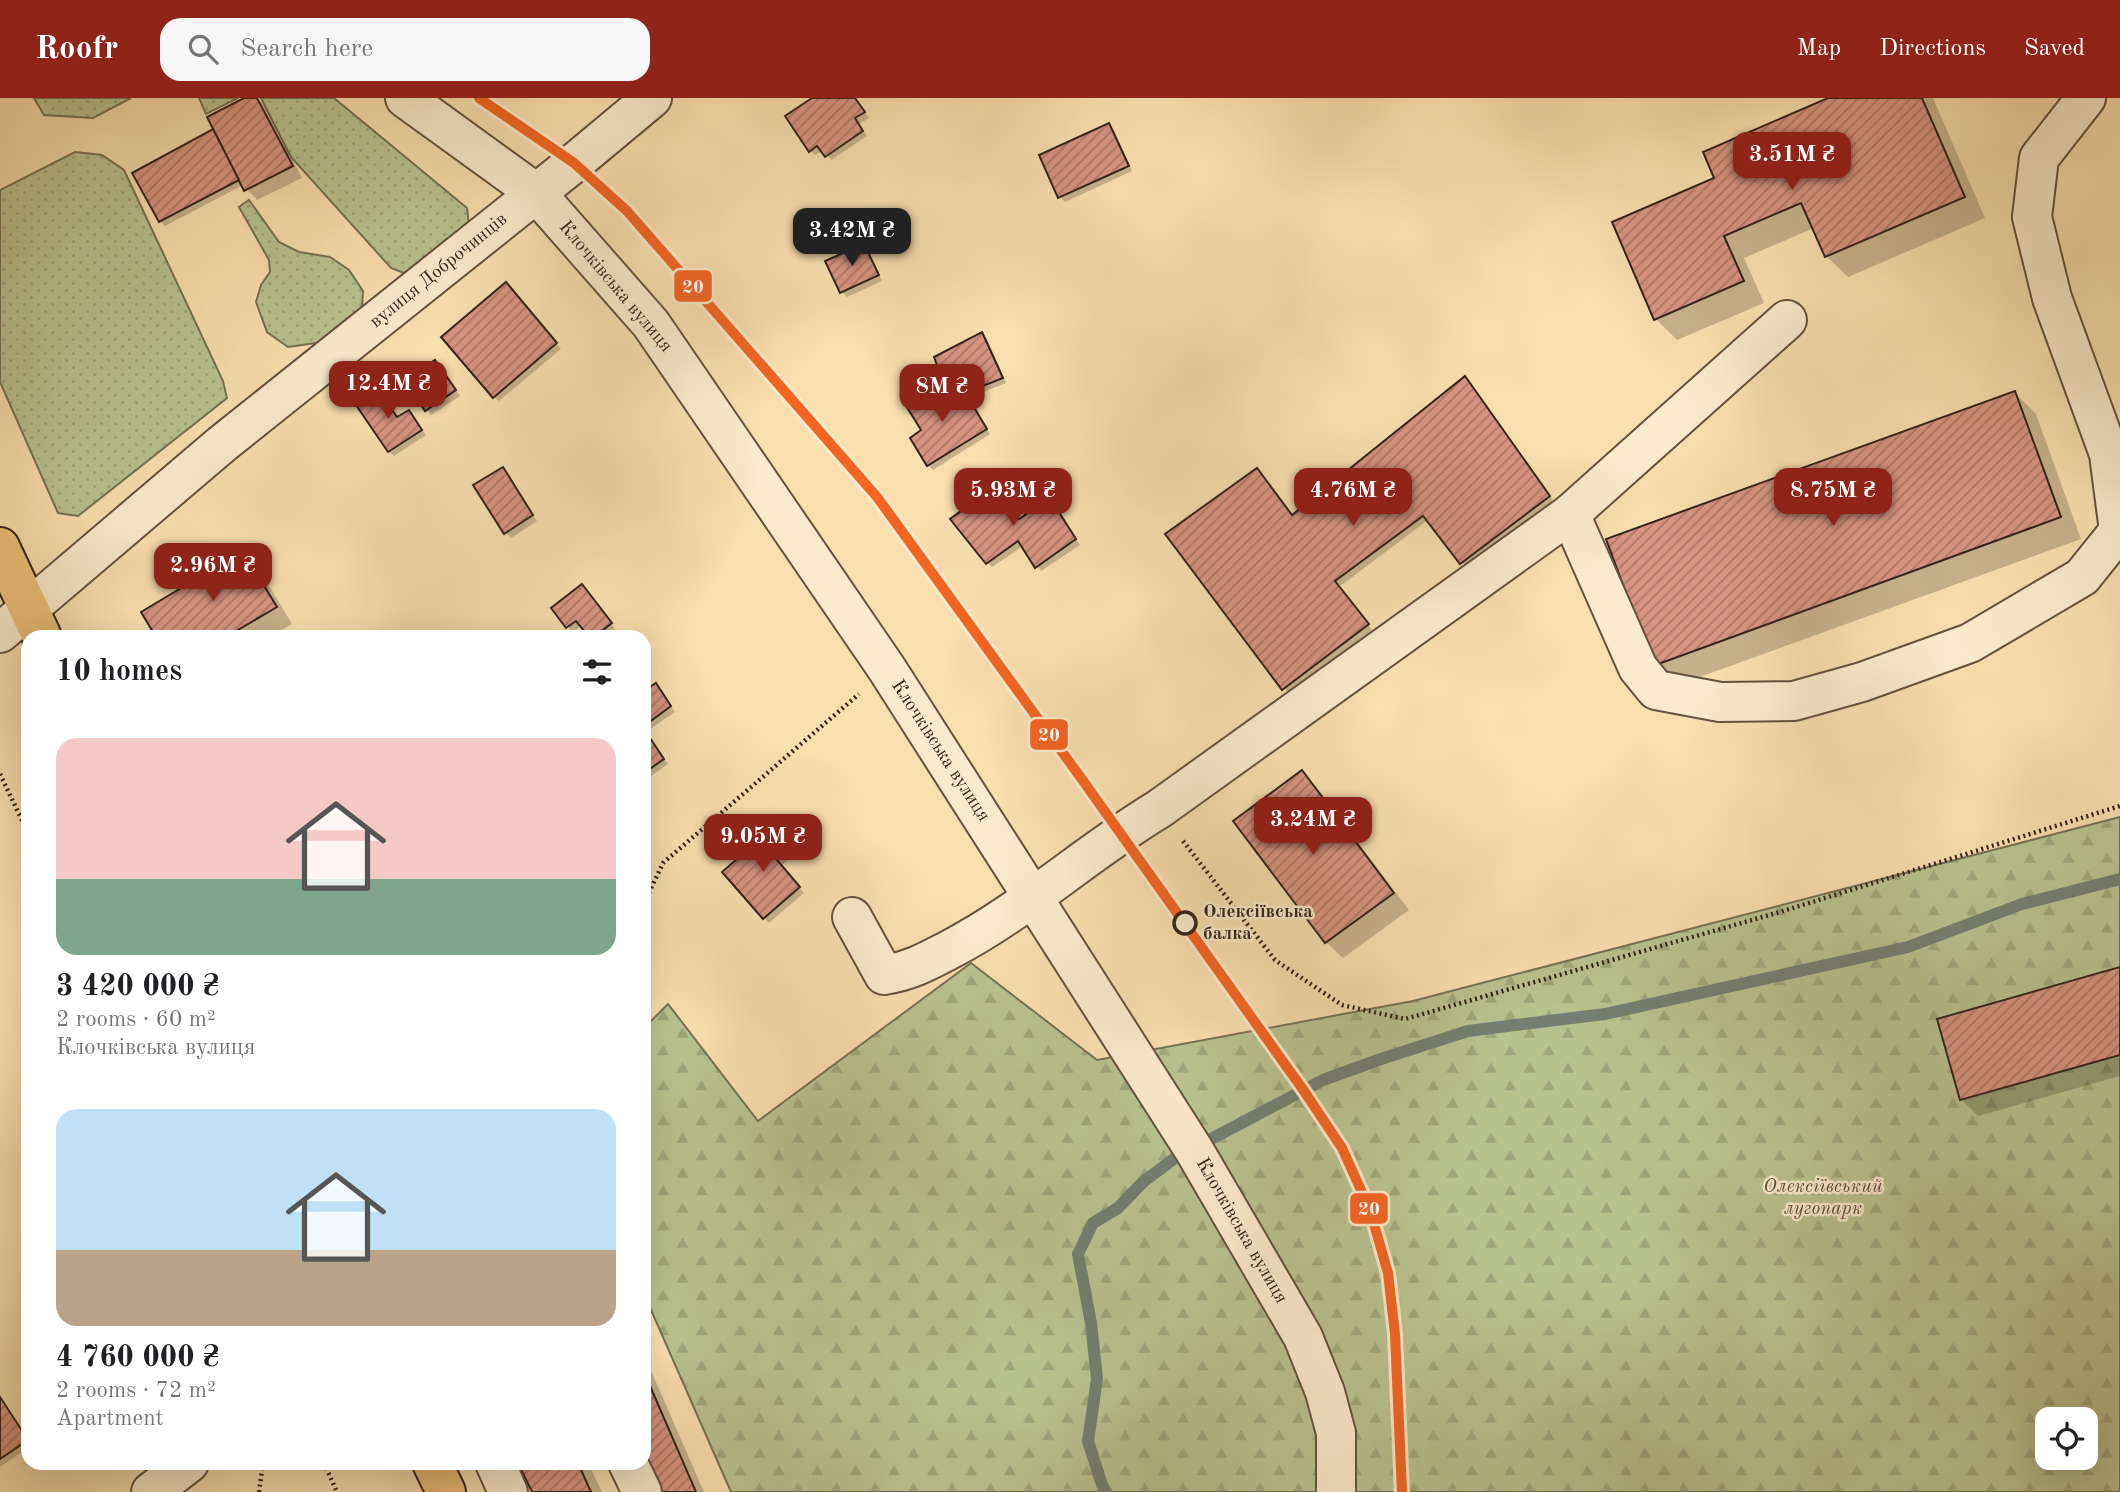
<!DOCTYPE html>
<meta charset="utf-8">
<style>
:root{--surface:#fff;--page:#f6f6f6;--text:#202124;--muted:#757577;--accent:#8f2418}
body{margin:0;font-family:"Old Standard TT",serif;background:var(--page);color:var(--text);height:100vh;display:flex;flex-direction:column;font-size:26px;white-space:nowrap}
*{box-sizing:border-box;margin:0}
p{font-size:23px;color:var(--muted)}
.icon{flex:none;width:38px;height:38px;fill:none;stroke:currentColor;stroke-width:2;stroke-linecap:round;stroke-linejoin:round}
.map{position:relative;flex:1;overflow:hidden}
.drawer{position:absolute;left:21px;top:532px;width:630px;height:840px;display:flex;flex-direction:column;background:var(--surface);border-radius:21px;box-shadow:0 7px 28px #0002}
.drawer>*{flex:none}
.fabs{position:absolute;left:2035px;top:1309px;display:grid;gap:14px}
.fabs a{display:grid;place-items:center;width:63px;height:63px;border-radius:14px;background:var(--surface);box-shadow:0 7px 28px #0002;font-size:35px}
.price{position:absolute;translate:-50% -60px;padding:0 16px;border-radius:14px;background:var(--accent);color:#fff;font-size:23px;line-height:46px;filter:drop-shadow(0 2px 4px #0008)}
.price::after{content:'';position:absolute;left:50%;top:42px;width:21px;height:16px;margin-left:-10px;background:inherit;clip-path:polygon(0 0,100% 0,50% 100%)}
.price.active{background:#222;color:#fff}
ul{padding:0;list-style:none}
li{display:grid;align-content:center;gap:14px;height:371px;padding:0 35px}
li span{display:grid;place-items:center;height:217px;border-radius:21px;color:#555}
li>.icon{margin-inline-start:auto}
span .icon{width:126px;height:126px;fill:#fffc;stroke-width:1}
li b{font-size:30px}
h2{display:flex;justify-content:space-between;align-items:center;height:84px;padding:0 35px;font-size:30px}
header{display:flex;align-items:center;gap:42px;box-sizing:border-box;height:98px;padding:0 35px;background:var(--accent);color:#fff}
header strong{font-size:33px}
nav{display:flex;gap:38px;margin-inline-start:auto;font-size:24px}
.search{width:490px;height:63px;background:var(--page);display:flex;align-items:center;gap:18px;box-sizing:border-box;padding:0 24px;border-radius:21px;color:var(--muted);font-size:26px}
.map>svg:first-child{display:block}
.grass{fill:url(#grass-dots);stroke:#767254;stroke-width:2}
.forest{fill:url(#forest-firs);stroke:#767254;stroke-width:2;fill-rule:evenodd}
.shadow{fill:#0003}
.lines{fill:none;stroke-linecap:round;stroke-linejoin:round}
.stream{stroke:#747f71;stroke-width:12}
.building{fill:url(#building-hatch);stroke:#342319;stroke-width:2}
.minor-casing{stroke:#65523e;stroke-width:42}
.major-casing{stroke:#342319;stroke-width:42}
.path{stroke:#342319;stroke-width:4.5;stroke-dasharray:2 3.5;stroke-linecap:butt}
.minor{stroke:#fbeacb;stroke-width:38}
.major{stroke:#ecbf78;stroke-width:38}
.tram-1-casing{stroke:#fbeacb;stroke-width:16}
.tram-1{stroke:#f26522;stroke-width:10}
.stop-dot{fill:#fbeacb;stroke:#342319;stroke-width:3.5}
.labels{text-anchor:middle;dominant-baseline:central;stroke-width:5;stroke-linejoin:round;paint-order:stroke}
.street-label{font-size:19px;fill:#342319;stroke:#fbeacb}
.stop-label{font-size:19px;font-weight:bold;fill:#342319;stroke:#fbeacb;text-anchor:start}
.park-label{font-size:19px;font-style:italic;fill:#554b36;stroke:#fbeacb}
.line-badge{stroke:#fbeacb;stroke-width:2.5}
.badge-label{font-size:19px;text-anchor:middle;font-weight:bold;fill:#fff}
</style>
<header>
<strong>Roofr</strong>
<div class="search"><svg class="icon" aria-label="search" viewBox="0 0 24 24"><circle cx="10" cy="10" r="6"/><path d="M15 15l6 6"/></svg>Search here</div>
<nav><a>Map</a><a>Directions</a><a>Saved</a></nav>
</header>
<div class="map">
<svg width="2120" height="1394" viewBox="0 0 2120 1394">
<defs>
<pattern id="grass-dots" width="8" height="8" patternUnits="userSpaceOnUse" patternTransform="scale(1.75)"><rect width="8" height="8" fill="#b8c28f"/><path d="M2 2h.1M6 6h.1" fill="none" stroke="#9fa67b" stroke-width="1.8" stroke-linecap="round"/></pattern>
<pattern id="forest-firs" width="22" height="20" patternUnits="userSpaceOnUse" patternTransform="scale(1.75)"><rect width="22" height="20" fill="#b8c28f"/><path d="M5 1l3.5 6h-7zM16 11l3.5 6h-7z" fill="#9fa67b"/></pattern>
<pattern id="building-hatch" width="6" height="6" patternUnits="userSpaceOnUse" patternTransform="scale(1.75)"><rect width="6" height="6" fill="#d69480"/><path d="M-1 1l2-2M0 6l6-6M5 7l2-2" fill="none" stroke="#ae7868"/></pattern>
</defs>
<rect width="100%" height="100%" fill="#f9deaf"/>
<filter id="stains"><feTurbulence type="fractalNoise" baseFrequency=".00286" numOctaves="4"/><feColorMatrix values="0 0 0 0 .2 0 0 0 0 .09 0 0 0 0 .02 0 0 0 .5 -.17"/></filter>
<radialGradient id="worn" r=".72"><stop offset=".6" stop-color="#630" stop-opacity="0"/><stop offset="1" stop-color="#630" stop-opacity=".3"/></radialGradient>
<g class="grass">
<path d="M34 0H131L93 20 44 17Z"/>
<path d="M199 0H238L206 16Z"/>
<path d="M261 0H334L467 110 469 127 404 175 391 170 291 59Z"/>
<path d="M75 54 102 57 124 72 223 283 227 300 78 418 58 415 0 284V92Z"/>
<path d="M249 102 279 144 299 154 330 159 349 172 363 193 362 210 323 244 288 249 267 234 256 204 261 187 270 174 269 162 239 109Z"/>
</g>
<path class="forest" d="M2120 719V1394H731L644 1196V930L668 906 758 1023 971 865 1097 962 1413 903ZM2048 1321H2086V1360H2048Z"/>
<g class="shadow">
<path d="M248 0H257L265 8 302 80 257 102 243 87 165 128 160 123Z"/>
<path d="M815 0H855L869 20 859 26 867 38 831 62 823 52 815 57 810 52Z"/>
<path d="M1833 0H1933L1985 120 1848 179 1826 158 1814 130 1744 160 1764 205 1677 242 1656 221 1717 81Z"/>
<path d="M1109 27 1114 32 1132 73 1065 104 1060 99Z"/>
<path d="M863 148 868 153 882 183 847 199 842 194Z"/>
<path d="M510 191 561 251 499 303 494 299Z"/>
<path d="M982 236 987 241 1006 285 956 305 951 300Z"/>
<path d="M440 269 460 298 431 317 427 312Z"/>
<path d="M1470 285 1554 404 1467 470 1428 422 1339 489 1372 532 1289 596 1168 437 1293 418Z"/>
<path d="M939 287 956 311 973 309 990 336 933 372 928 367 924 333Z"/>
<path d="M379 294 398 321 409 314 426 337 394 358 389 353Z"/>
<path d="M2015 295 2036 316 2081 441 1675 588 1654 567Z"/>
<path d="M507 377 537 423 511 440 506 435Z"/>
<path d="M1000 394 1020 422 1050 402 1080 447 1041 473 1023 448 992 469 987 464Z"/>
<path d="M243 455 259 471 292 526 269 539H158Z"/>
<path d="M586 493 615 531 605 539H591L582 527 573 534 568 529Z"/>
<path d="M656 587 675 614 646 634 668 666 644 683V595Z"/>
<path d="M1302 674 1318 691 1409 812 1343 860 1326 844Z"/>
<path d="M778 736 795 756 781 768 804 795 769 825 724 774Z"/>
<path d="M2120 871V978L1978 1018 1962 1002 1939 922Z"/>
<path d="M644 1267 652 1275 704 1394H655L644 1365Z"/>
<path d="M0 1299 28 1342V1350L0 1369Z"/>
<path d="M520 1365H588L602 1394H534Z"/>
</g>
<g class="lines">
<path class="stream" d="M1106 1394 1102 1387 1088 1343 1097 1281 1091 1225 1078 1156 1093 1125 1118 1110 1143 1084 1175 1060 1323 982 1381 961 1468 933 1605 916 1908 849 2022 806 2120 781"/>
</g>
<g class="building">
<path d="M244 0H257L293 68 244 93 207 19Z"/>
<path d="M812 0H855L865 14 855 20 863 33 825 59 817 48 809 54 785 18Z"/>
<path d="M1828 0H1922L1965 99 1825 159 1801 105 1724 138 1744 183 1654 222 1612 124 1714 80 1703 54Z"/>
<path d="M1109 25 1129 68 1058 100 1039 57Z"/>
<path d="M213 31 239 82 159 124 132 75Z"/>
<path d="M864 146 879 177 840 195 825 163Z"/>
<path d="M506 184 557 245 493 300 441 239Z"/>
<path d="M982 234 1003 280 950 301 934 259Z"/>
<path d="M435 262 456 292 425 313 405 283Z"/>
<path d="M1465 278 1550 398 1460 466 1423 418 1335 483 1369 526 1282 592 1165 436 1257 370 1292 417Z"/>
<path d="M939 285 954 310 969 301 987 331 927 368 910 340 921 332 905 306Z"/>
<path d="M379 292 397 319 409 312 422 332 388 354 356 307Z"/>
<path d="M2015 293 2061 419 1653 568 1606 441Z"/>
<path d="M503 369 533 417 504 436 473 387Z"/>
<path d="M996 387 1019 421 1050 400 1076 441 1035 470 1018 443 986 466 950 421Z"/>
<path d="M243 453 277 509 226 539H156L141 514Z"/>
<path d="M582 486 612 525 594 539H589L576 523 566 530 551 510Z"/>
<path d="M656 585 671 608 644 628V593Z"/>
<path d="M644 631 664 661 644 675Z"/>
<path d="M1302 672 1394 795 1325 845 1233 723Z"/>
<path d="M774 729 792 750 777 762 800 789 763 821 722 774Z"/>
<path d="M2120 869V957L1960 1002 1937 921Z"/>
<path d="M644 1274 696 1394H653L644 1365Z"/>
<path d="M0 1299 28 1342 0 1361Z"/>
<path d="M518 1365H578L591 1394H532Z"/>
</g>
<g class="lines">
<g class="minor-casing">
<g id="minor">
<path d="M405 0 536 95 651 226 887 571 1194 1052 1303 1239 1325 1294 1336 1335V1394"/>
<path d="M1570 416 1638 570 1656 592 1720 604 1794 603 1862 584 1970 545 2082 479 2119 433 2109 356 2052 200 2032 119 2039 60 2086 0"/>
<path d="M0 535 222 346 574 65 652 0"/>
<path d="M852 819 884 877C910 873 926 864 949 852 1024 813 1086 755 1159 711L1570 416 1787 222"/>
<path d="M495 1365 508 1394"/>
<path d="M628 1365 642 1394"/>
<path d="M151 1394 189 1365"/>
</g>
</g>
<g class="major-casing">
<g id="major">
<path d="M0 449 42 539"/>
<path d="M432 1365 446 1394"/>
</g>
</g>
<g class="path">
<path d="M0 676 28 735"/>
<path d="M1183 743 1275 862 1342 907 1405 921 1780 814 2120 708"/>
<path d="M644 805 663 765 859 596"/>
<path d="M324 1365 337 1394"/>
<path d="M259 1394 263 1365"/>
</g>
<use href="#minor" class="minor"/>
<use href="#major" class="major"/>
<g class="tram-1-casing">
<path id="tram-1" d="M479 0 574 65 627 113 877 399 1081 680 1304 993 1342 1050 1370 1112 1388 1175 1395 1236 1402 1394"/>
</g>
<use href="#tram-1" class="tram-1"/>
</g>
<circle class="stop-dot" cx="1185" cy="825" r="11"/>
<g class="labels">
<g class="street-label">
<text transform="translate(439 173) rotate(-39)">вулиця Доброчинців</text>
<text transform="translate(615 189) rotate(50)">Клочківська вулиця</text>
<text transform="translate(940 653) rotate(57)">Клочківська вулиця</text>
<text transform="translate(1241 1133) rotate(60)">Клочківська вулиця</text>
</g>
<g class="stop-label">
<text x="1203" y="814">Олексіївська<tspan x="1203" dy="22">балка</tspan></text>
</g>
<g class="park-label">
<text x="1823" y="1089">Олексіївський<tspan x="1823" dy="22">лугопарк</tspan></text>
</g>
</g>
<g class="line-badge">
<rect x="673" y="171" width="40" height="34" rx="7" fill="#f26522"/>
<rect x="1029" y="620" width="40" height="33" rx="7" fill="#f26522"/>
<rect x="1349" y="1094" width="40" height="33" rx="7" fill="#f26522"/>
</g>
<g class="badge-label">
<text x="693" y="195">20</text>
<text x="1049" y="643">20</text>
<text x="1369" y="1117">20</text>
</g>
<rect width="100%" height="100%" filter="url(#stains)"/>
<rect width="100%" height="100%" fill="url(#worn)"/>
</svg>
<div class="fabs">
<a><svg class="icon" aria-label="locate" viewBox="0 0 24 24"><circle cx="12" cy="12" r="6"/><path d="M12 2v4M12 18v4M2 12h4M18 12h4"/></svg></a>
</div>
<b class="price" style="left:1792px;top:94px">3.51M ₴</b>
<b class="price active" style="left:852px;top:170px">3.42M ₴</b>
<b class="price" style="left:388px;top:323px">12.4M ₴</b>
<b class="price" style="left:942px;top:326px">8M ₴</b>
<b class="price" style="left:1013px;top:430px">5.93M ₴</b>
<b class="price" style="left:1353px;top:430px">4.76M ₴</b>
<b class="price" style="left:1833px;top:430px">8.75M ₴</b>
<b class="price" style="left:213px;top:505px">2.96M ₴</b>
<b class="price" style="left:1313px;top:759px">3.24M ₴</b>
<b class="price" style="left:763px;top:776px">9.05M ₴</b>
<section class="drawer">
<h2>10 homes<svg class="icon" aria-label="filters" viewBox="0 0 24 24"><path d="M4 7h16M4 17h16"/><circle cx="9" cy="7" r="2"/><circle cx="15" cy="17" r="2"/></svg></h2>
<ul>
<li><span style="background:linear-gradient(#f6c9c9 65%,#7fa58c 0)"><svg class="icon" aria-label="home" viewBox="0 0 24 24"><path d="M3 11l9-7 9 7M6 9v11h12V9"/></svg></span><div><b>3 420 000 ₴</b><p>2 rooms · 60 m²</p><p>Клочківська вулиця</p></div></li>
<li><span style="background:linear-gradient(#bfe0f5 65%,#b9a48a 0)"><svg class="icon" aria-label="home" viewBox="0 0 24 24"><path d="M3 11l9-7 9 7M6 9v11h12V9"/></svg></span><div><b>4 760 000 ₴</b><p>2 rooms · 72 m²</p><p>Apartment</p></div></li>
</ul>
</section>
</div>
